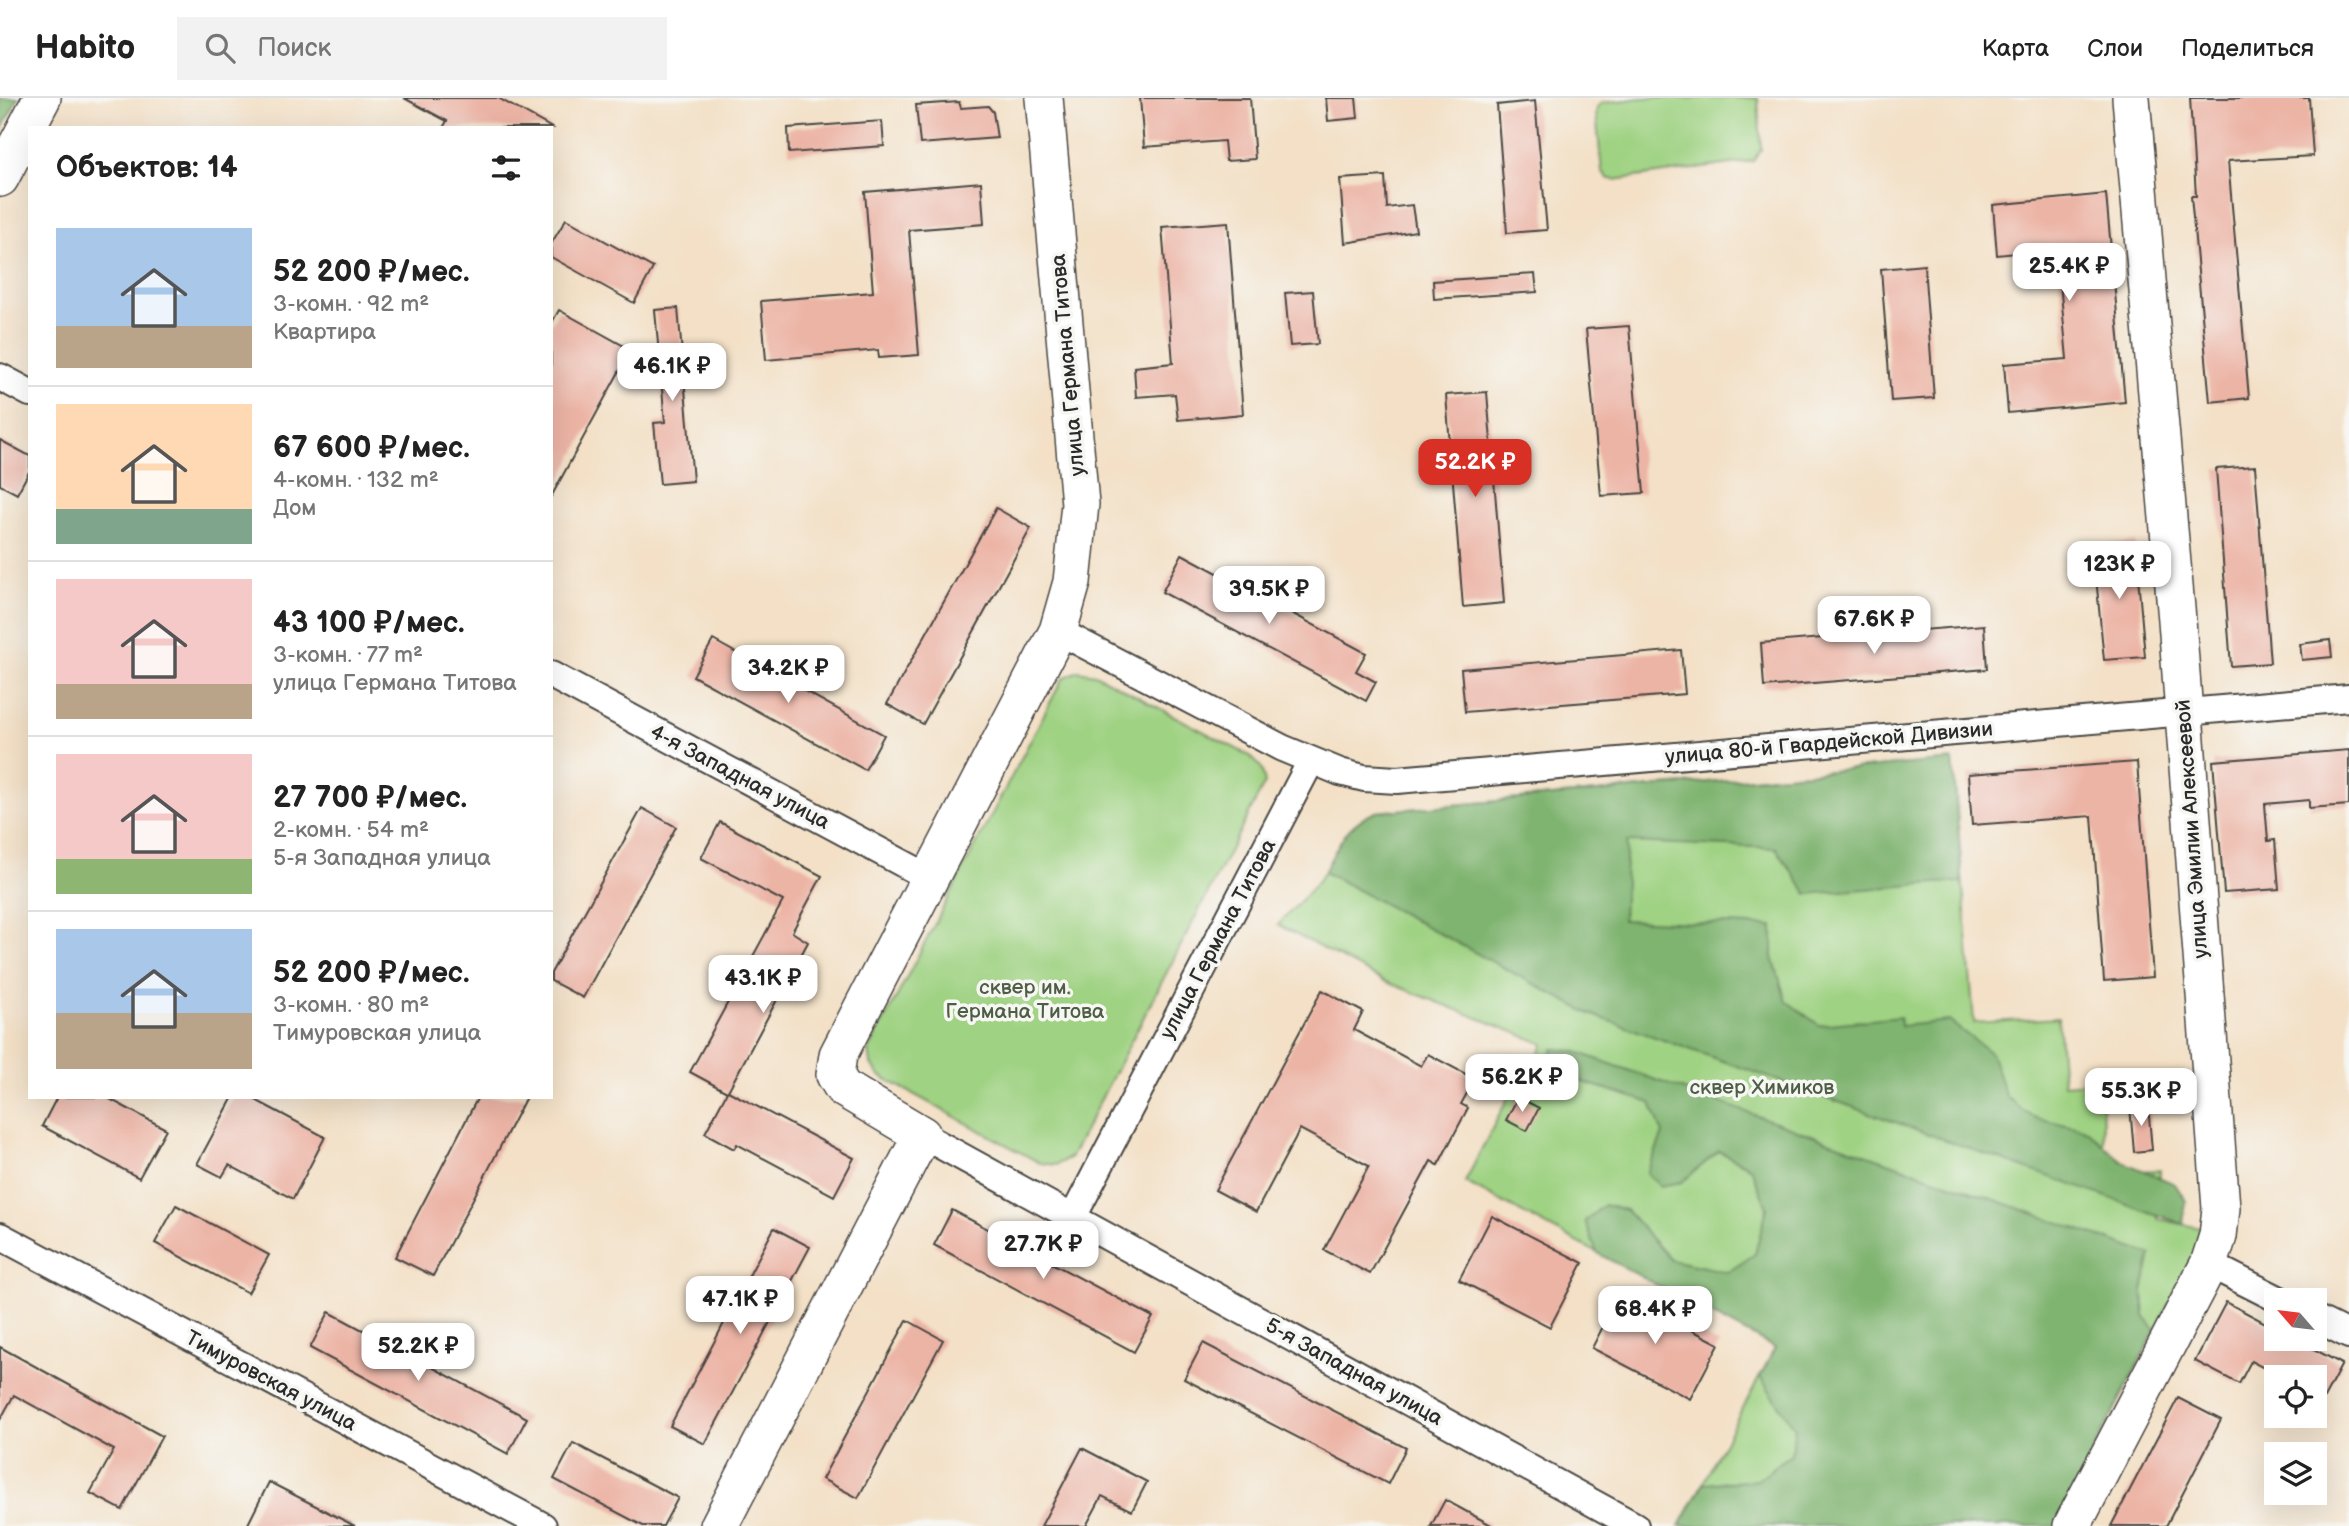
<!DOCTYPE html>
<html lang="ru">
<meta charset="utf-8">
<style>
:root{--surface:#fff;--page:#f2f2f2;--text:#222;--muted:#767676;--line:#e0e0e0;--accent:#d93025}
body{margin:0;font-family:"Balsamiq Sans",sans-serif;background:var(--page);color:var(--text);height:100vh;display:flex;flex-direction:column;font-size:26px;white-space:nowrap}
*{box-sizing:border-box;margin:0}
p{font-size:23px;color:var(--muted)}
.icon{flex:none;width:38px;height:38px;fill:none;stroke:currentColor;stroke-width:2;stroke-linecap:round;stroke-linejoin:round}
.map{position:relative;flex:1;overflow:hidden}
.side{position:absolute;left:28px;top:28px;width:525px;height:973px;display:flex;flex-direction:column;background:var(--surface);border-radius:0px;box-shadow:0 7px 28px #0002}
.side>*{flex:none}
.needle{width:46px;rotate:298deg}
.buttons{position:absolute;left:2264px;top:1190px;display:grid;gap:14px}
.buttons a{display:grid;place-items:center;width:63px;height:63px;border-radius:0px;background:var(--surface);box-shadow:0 7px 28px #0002;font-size:35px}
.price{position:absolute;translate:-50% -60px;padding:0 16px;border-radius:14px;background:#fff;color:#222;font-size:23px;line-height:46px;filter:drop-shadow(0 2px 4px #0008)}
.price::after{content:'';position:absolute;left:50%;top:42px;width:21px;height:16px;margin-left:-10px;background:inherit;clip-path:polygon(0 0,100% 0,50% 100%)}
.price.on{background:var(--accent);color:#fff}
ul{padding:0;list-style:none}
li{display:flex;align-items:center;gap:21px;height:175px;padding:0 28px}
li+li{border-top:2px solid var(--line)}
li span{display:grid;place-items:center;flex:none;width:196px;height:140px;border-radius:0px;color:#555}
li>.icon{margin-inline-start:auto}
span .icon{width:84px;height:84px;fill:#fffc;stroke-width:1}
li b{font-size:30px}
h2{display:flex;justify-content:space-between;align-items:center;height:84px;padding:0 28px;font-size:30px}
header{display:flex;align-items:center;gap:42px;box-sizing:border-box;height:98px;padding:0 35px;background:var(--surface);border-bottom:2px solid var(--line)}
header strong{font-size:33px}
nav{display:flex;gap:38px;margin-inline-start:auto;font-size:24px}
.search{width:490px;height:63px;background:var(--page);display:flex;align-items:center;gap:18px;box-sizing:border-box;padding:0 24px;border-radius:0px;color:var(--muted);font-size:26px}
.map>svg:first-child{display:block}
.green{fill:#9fd282;stroke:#657e56;stroke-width:2}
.forest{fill:#7fb470;stroke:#55704e;stroke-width:2}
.building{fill:#ecb4a5}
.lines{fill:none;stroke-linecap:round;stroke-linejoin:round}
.street-casing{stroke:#494642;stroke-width:30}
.secondary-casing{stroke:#494642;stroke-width:40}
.street{stroke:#fff;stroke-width:26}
.secondary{stroke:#fff;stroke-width:37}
.labels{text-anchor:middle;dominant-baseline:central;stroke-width:7;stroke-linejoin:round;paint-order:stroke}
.street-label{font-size:21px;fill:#2b2b2b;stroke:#f6f6f2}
.park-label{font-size:21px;fill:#4e5d45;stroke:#f6f6f2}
</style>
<header>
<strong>Habito</strong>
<div class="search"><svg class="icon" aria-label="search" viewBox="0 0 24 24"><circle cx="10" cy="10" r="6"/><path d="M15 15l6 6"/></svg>Поиск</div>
<nav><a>Карта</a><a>Слои</a><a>Поделиться</a></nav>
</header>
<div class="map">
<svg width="2349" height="1428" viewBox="0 0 2349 1428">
<rect width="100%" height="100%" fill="#f6f6f2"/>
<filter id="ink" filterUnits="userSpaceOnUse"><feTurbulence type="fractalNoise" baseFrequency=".0143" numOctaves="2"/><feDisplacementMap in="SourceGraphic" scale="14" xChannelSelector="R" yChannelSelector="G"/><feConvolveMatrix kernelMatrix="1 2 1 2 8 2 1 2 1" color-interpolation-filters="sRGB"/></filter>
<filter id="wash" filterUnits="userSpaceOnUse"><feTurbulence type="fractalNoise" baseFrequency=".00686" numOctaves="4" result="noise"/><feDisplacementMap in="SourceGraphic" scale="28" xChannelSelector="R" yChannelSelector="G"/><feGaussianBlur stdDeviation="1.57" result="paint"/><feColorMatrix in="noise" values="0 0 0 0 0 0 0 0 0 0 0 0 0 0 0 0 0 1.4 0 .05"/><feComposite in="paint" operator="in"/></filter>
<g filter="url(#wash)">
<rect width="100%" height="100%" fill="#f3e0c6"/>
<g class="green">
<path d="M1641 0H1758L1761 52 1753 63 1614 82 1607 80 1602 74 1596 14 1598 8 1603 5Z"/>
<path d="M1078 573 1095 576 1250 658 1261 669 1265 685 1071 1059 1056 1067 1040 1065 880 978 871 966 869 952 1063 580Z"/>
<path d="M1953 662 1974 925 2058 920 2063 986 2101 983 2105 1074 2160 1072 2158 1121 2200 1130 2195 1154 2155 1233 1680 1428 1775 1250 1465 1084 1516 984 1530 975 1544 946 1384 883 1278 827C1293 810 1312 793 1324 774 1343 745 1341 729 1376 714Z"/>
</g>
<g class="forest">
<path d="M0 0H18L0 35Z"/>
<path d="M1953 662 1962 784 1936 785 1807 796 1776 750 1627 744 1623 822 1773 828V859L1786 903 1819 927 1900 919 1901 928 1949 923 1991 955 2006 999 2033 1019 2087 1032 2121 1063 2175 1086 2186 1103 2183 1126 1590 916 1324 774C1339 746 1344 727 1376 714Z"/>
<path d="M1553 951 1574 953 2151 1157 2143 1193 2145 1218 2155 1233 2055 1428H1680L1703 1386 1757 1382 1791 1356 1795 1330 1760 1279 1775 1250 1597 1155 1585 1123 1604 1107 1626 1112 1671 1162 1728 1174 1755 1156 1767 1110 1751 1070 1719 1053 1682 1084 1660 1088 1647 1075 1663 1036 1651 1005 1577 982 1550 962Z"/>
</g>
<g id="blocks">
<g class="building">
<path d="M404 0H498L552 30H443L447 23Z"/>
<path d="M1140 0H1250L1255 61 1226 63 1224 43 1144 49Z"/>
<path d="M1326 0H1356L1358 20 1328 23Z"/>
<path d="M2190 0H2309L2313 58 2228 63 2249 300 2210 304 2191 98H2196Z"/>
<path d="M1535 3 1547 132 1507 135 1497 7Z"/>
<path d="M959 4 961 10 988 8 993 14 997 40 920 46 916 7Z"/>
<path d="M882 23 884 48 789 55 788 30Z"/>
<path d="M1385 78 1387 110 1412 107 1416 133 1345 145 1340 81Z"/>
<path d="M981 84 984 126 909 132 919 257 879 260 878 252 766 262 761 203 873 194 865 94Z"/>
<path d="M2106 96 2125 304 2008 315 2004 266 2067 261 2057 151 1997 157 1993 107Z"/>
<path d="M566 121 653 170 634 205 551 159V146Z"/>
<path d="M1228 124 1243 316 1178 322 1175 296 1136 299 1134 269 1173 265 1162 129Z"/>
<path d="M1924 167 1934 300 1891 303 1881 171Z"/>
<path d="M1535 176 1537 194 1434 201 1433 183Z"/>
<path d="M1313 193 1318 246 1290 248 1285 195Z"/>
<path d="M678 210 693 383 660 386 654 325 665 324 655 212Z"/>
<path d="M559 212 631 252 551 399V226Z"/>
<path d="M1629 228 1644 395 1601 398 1586 231Z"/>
<path d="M1487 294 1504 505 1463 509 1446 297Z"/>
<path d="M0 342 30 358V372L17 396 0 387Z"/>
<path d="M2255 368 2270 565 2231 568 2216 371Z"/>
<path d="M996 410 1031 430 923 626 887 606Z"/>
<path d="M2135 444 2145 559 2104 562 2093 448Z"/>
<path d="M1182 456 1366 555 1356 573 1376 584 1366 603 1162 494Z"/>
<path d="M1984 527 1987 571 1764 589 1761 545Z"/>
<path d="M713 542 884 637 865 672 693 578Z"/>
<path d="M2330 542 2332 559 2302 562 2300 546Z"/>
<path d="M1681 552 1685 596 1465 614 1461 571Z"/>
<path d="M2349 652V707L2309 710V702L2265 706 2268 743 2275 742 2279 791 2224 795 2213 663Z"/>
<path d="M2137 664 2153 879 2104 883 2092 718 1972 727 1968 676Z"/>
<path d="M642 710 676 729 583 900 551 883V875Z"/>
<path d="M720 724 822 778 792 834 808 844 728 993 854 1060 834 1098 737 1046 734 1051 705 1035 727 994 690 974 783 803 701 760Z"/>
<path d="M1322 892 1363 914 1354 932 1421 968 1428 956 1475 981 1461 1006 1468 1010 1438 1067 1431 1063 1370 1176 1324 1152 1369 1068 1300 1031 1256 1114 1215 1092Z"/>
<path d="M57 999H106L166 1031 139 1080 42 1028Z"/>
<path d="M233 999H250L325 1039 293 1101 229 1067 222 1079 197 1066Z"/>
<path d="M478 999H526L433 1178 395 1159Z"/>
<path d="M1518 999 1539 1010 1527 1033 1506 1022Z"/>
<path d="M2148 1007 2152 1052 2134 1054 2130 1009Z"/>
<path d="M176 1107 269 1157 248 1195 155 1145Z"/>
<path d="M952 1112 1153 1219 1134 1254 934 1147Z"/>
<path d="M1492 1118 1583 1165 1550 1229 1459 1182Z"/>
<path d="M774 1130 810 1149 705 1346 670 1328Z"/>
<path d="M1620 1195 1719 1246 1690 1301 1592 1250Z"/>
<path d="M2226 1204 2277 1231V1241H2295L2342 1266 2315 1317V1279H2281L2251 1263 2239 1286 2195 1263Z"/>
<path d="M329 1214 527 1320 508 1356 310 1250Z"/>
<path d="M907 1222 943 1242 858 1400 822 1381Z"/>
<path d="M1203 1245 1406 1350 1388 1386 1184 1281Z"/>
<path d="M0 1249 162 1338 122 1412 90 1395 114 1352 14 1297 0 1322Z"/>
<path d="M2178 1300 2221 1322 2166 1428H2111Z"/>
<path d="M573 1345 678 1400 663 1428H643L554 1381Z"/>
<path d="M1082 1350 1147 1384 1132 1413 1102 1398 1086 1428H1041Z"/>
<path d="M269 1384 355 1428H247Z"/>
<path d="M1445 1402 1493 1428H1431Z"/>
</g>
</g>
</g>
<g filter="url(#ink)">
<use href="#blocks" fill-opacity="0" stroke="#494642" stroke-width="2"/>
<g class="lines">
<g class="street-casing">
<g id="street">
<path d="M0 279 30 295"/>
<path d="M1058 533 1282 650 1340 674 1364 680 1397 682 2349 600"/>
<path d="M551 577 930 780"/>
<path d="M922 1037 1635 1428"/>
<path d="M1073 1119 1311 663"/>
<path d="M0 1138 543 1428"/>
<path d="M2209 1166 2280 1202"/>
<path d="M2315 1220 2349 1237"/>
</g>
</g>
<g class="secondary-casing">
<g id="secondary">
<path d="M0 80 42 0"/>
<path d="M719 1428 922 1037 843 990 835 977 838 957 1058 533 1072 484 1080 406 1044 0"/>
<path d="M2072 1428 2209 1166 2218 1138 2221 1110 2177 522 2131 0"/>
</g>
</g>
<use href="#street" class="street"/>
<use href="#secondary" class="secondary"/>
</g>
</g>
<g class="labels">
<g class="street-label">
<text transform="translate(1068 267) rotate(-95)">улица Германа Титова</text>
<text transform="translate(1829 645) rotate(-5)">улица 80-й Гвардейской Дивизии</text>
<text transform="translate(740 679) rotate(28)">4-я Западная улица</text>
<text transform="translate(2192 731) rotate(-94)">улица Эмилии Алексеевой</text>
<text transform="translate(1218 841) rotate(-62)">улица Германа Титова</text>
<text transform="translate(1354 1274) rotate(29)">5-я Западная улица</text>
<text transform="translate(271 1283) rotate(28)">Тимуровская улица</text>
</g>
<g class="park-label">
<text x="1025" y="889">сквер им.<tspan x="1025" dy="24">Германа Титова</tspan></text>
<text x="1762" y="989">сквер Химиков</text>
</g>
</g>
</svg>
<div class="buttons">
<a><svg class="needle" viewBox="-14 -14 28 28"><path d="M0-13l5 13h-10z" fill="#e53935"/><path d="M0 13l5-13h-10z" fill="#767676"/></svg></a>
<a><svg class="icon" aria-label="locate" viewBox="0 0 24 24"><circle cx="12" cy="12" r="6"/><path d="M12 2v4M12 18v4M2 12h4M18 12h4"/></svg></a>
<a><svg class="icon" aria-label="layers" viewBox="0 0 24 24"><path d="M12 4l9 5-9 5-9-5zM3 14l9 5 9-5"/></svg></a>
</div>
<b class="price" style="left:2069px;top:205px">25.4K ₽</b>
<b class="price" style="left:672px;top:305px">46.1K ₽</b>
<b class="price on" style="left:1475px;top:401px">52.2K ₽</b>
<b class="price" style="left:2119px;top:503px">123K ₽</b>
<b class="price" style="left:1269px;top:528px">39.5K ₽</b>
<b class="price" style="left:1874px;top:558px">67.6K ₽</b>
<b class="price" style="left:788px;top:607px">34.2K ₽</b>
<b class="price" style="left:763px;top:917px">43.1K ₽</b>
<b class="price" style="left:1522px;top:1016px">56.2K ₽</b>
<b class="price" style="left:2141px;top:1030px">55.3K ₽</b>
<b class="price" style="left:1043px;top:1183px">27.7K ₽</b>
<b class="price" style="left:740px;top:1238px">47.1K ₽</b>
<b class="price" style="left:1655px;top:1248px">68.4K ₽</b>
<b class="price" style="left:418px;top:1285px">52.2K ₽</b>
<section class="side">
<h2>Объектов: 14<svg class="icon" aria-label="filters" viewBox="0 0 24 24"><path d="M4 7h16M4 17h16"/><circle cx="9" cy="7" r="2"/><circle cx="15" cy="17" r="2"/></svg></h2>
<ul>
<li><span style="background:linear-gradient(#a9c7e8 70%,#b9a48a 0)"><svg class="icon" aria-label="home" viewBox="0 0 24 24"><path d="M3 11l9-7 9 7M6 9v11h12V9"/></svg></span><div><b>52 200 ₽/мес.</b><p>3-комн. · 92 m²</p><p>Квартира</p></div></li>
<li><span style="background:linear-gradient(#ffd9b3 75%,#7fa58c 0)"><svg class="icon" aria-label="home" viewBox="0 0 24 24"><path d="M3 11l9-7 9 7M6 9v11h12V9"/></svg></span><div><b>67 600 ₽/мес.</b><p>4-комн. · 132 m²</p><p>Дом</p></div></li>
<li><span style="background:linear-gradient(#f6c9c9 75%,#b9a48a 0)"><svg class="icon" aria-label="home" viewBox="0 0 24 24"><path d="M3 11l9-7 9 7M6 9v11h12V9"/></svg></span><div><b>43 100 ₽/мес.</b><p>3-комн. · 77 m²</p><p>улица Германа Титова</p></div></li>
<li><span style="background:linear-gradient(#f6c9c9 75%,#8fb573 0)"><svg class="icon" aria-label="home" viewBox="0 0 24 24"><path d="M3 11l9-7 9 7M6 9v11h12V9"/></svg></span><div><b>27 700 ₽/мес.</b><p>2-комн. · 54 m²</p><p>5-я Западная улица</p></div></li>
<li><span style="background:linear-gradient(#a9c7e8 60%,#b9a48a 0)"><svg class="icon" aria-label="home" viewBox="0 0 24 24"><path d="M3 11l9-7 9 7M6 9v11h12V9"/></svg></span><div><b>52 200 ₽/мес.</b><p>3-комн. · 80 m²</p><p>Тимуровская улица</p></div></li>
</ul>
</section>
</div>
